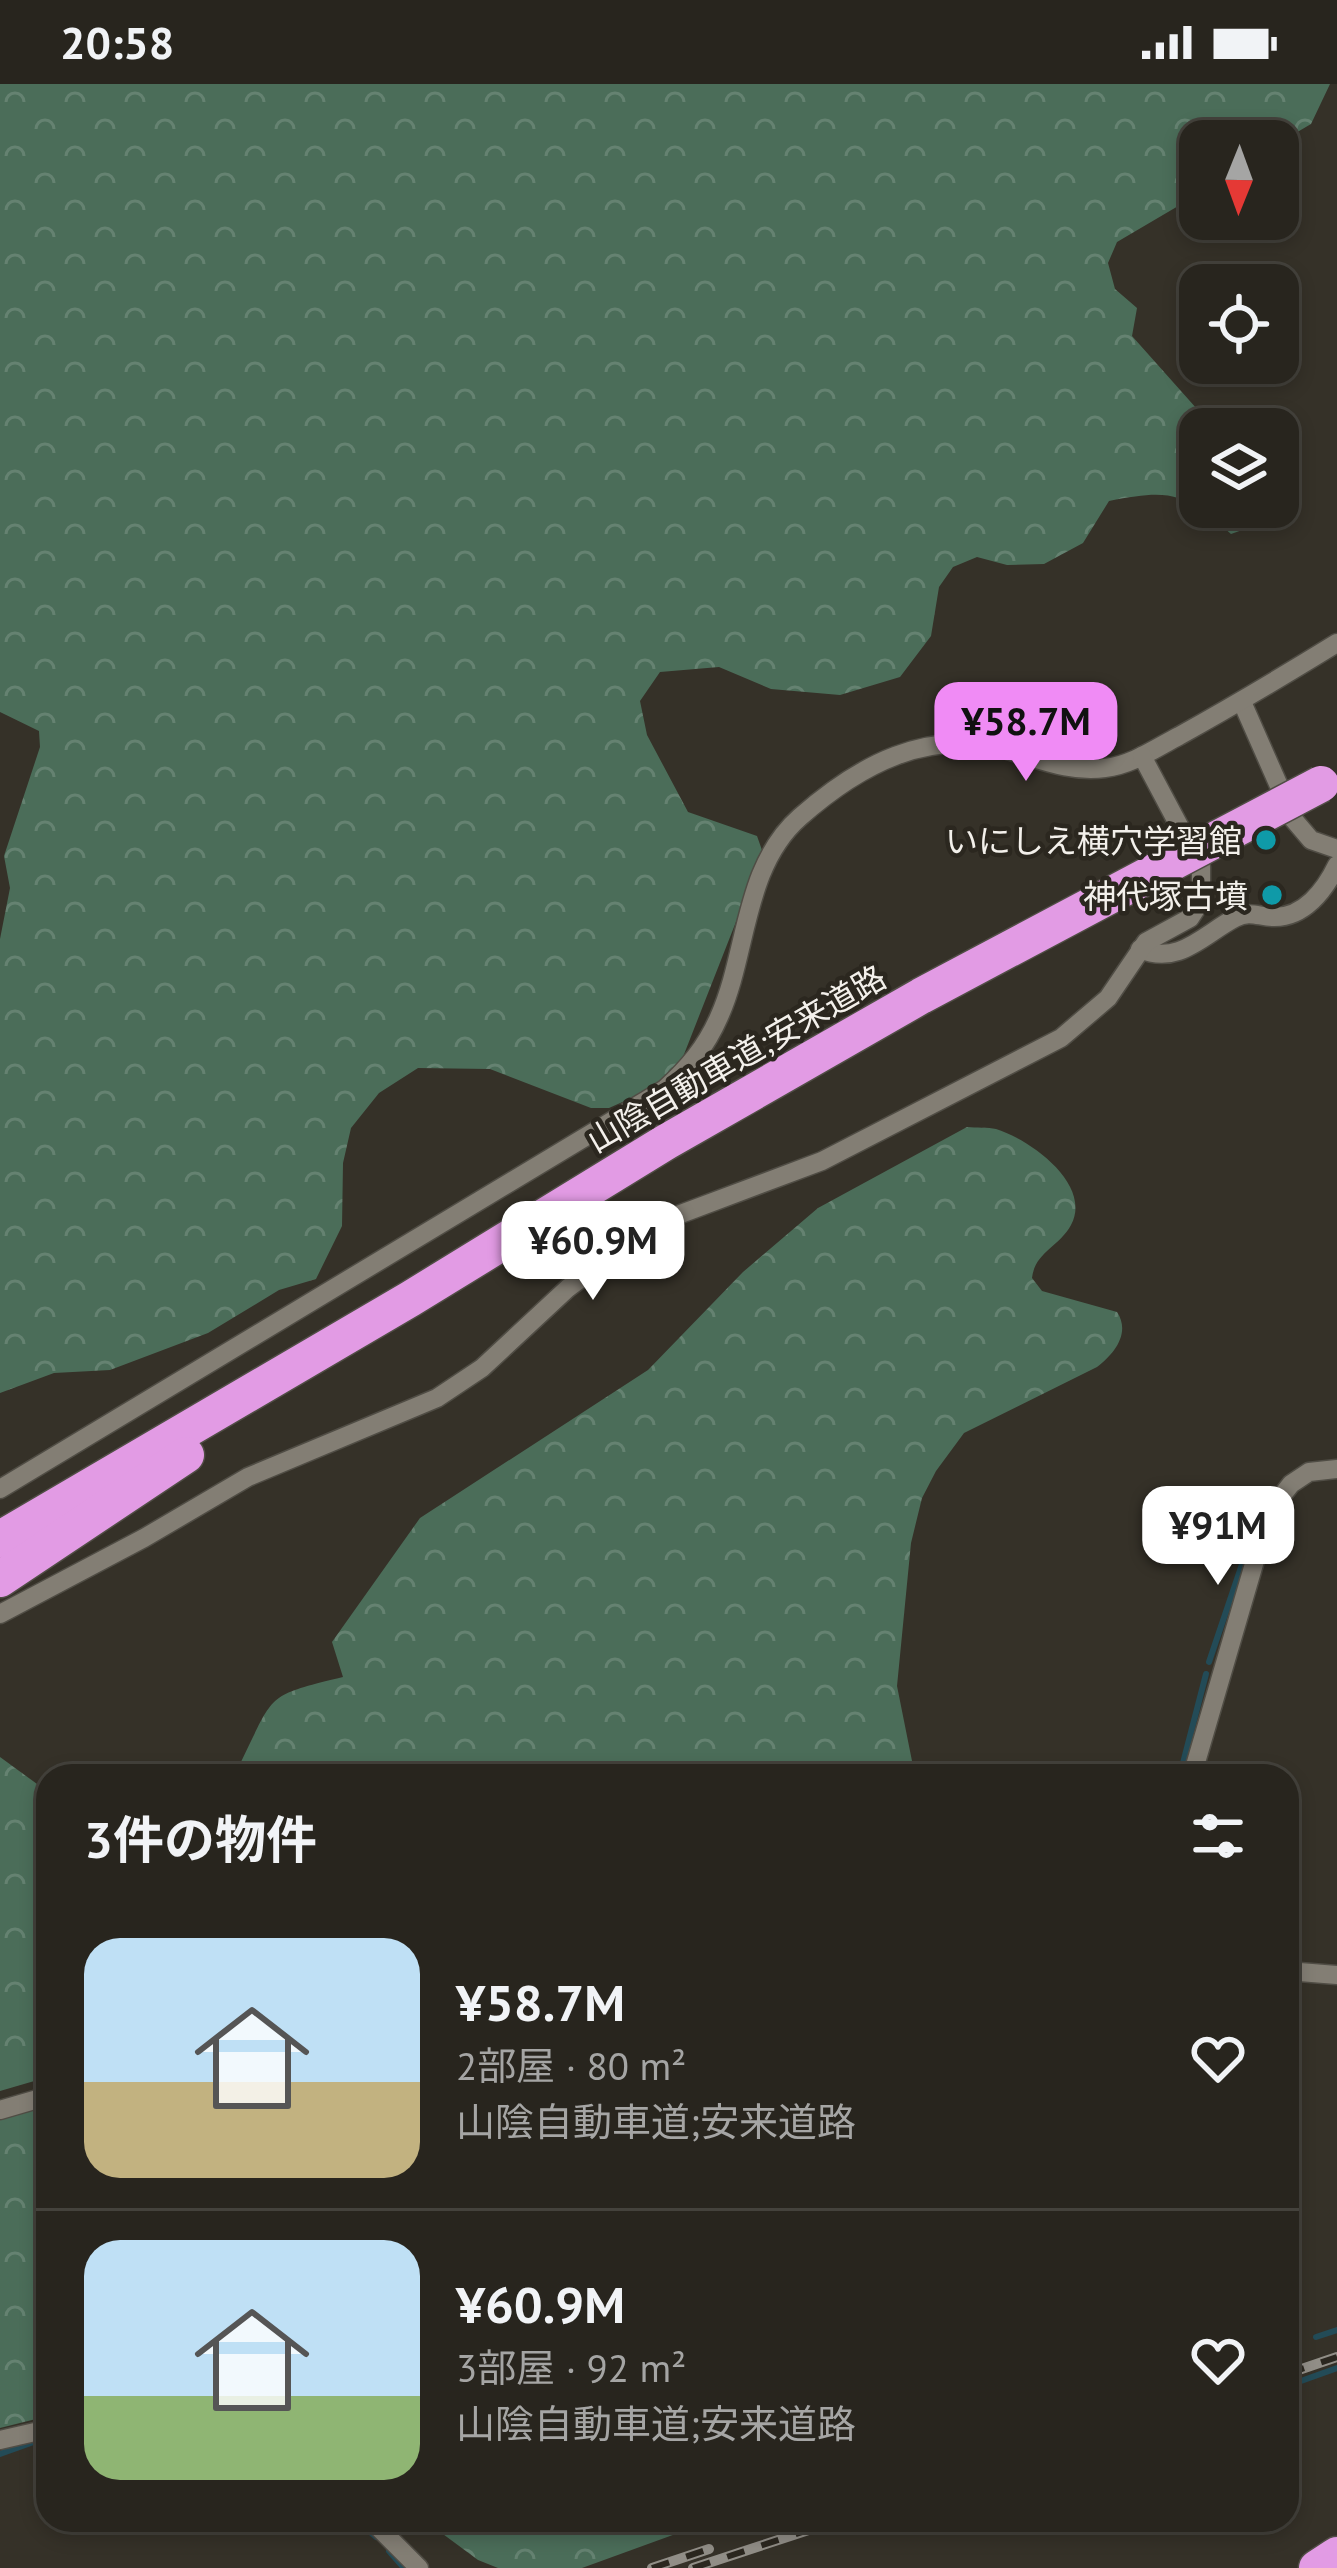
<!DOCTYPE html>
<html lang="ja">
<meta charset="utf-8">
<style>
:root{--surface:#28251e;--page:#302d27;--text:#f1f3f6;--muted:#a5a5a4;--line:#44423c;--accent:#f08bf5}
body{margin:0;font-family:"PT Sans","Noto Sans JP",sans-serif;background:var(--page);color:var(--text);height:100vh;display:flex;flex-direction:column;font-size:45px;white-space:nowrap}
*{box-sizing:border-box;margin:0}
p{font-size:39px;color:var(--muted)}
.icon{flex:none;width:66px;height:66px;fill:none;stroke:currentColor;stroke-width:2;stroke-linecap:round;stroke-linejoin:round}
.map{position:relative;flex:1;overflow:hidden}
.details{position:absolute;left:36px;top:1680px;width:1263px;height:768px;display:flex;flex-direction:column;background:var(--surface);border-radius:36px;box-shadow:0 6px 18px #0003,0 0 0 3px var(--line)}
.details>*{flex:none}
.needle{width:78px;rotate:181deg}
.buttons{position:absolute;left:1179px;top:36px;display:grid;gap:24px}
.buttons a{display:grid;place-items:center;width:120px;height:120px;border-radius:24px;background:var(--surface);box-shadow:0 6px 18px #0003,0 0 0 3px var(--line);font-size:60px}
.price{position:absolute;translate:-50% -102px;padding:0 27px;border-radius:24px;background:#fff;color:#222;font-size:39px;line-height:78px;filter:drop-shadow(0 3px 6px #0008)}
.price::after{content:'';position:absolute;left:50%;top:72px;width:36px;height:27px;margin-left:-18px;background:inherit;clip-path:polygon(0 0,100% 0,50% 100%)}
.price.on{background:var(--accent);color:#111}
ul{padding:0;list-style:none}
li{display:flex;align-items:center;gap:36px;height:300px;padding:0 48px}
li+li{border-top:3px solid var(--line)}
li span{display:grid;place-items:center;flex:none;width:336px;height:240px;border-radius:36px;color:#555}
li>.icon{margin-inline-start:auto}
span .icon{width:144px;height:144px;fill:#fffc;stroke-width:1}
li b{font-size:51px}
h2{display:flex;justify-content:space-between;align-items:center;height:144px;padding:0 48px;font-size:51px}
.status{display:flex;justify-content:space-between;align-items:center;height:84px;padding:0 60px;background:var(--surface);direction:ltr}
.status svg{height:33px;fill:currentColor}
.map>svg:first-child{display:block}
.forest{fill:url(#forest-crowns)}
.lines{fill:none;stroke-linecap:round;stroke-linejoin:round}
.stream{stroke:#234b57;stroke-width:6}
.street-casing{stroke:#504d45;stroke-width:21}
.highway-casing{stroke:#504d45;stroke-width:39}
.street{stroke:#837e74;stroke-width:18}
.highway{stroke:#e29be4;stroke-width:36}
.rail-casing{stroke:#918e87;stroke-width:10}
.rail{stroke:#2b271f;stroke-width:6;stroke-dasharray:18;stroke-linecap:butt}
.highway-bridge-casing{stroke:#504d45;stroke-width:39;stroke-linecap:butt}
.highway-bridge{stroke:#e29be4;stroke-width:36}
.culture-dot{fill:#0f9aa8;stroke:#2b271f;stroke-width:4.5}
.labels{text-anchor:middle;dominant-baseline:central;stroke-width:9;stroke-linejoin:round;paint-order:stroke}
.poi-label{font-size:33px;fill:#f3f0eb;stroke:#2b271f;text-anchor:end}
.street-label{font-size:33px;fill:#f3f0eb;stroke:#2b271f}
</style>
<div class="status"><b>20:58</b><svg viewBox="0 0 49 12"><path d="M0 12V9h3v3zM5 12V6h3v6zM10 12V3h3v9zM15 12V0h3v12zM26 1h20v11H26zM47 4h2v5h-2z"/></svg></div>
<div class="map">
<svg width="1337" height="2484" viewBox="0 0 1337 2484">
<defs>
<pattern id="forest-crowns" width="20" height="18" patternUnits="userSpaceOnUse" patternTransform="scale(3)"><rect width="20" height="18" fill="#4b6d59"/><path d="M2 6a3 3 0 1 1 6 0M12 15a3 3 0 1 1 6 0" fill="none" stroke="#658271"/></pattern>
</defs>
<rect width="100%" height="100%" fill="#353128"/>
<g class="forest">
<path d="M0 0H1330L1311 40 1294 50H1264L1245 57H1200V102L1185 118 1117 158 1108 179 1115 205 1137 224 1132 252 1197 325 1221 345H1200V423H1277L1259 440 1231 450C1183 408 1171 405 1109 417L1083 459 1044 480 1007 481 977 473 953 483 939 503 931 552 900 593 840 611 771 605 719 583 660 588 640 617 647 651 688 728 757 752 763 769 681 978 656 1003 609 1024H591L490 985 418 984 379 1009 351 1044 343 1079 342 1142 316 1195 279 1206 208 1249 110 1286 54 1289 0 1309V855L10 804 4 772 40 663 39 647 0 628Z"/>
<path d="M967 1043C976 1044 988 1043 996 1045 1029 1055 1093 1100 1071 1141 1059 1163 1035 1168 1032 1194L1042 1207 1117 1228C1131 1249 1114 1270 1097 1283L964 1349 936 1387 922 1414 911 1459 897 1602 915 1692H210L240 1680C275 1609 265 1612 343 1593L332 1558 420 1434 648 1286 743 1188 818 1124Z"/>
<path d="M0 1673 48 1708V1993L0 2007Z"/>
<path d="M48 2021V2332L0 2344V2035Z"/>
<path d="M424 2436H714L582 2484H498L478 2476Z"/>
</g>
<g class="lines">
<g class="stream">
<path d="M1209 1578 1261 1424"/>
<path d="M1183 1679 1206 1590"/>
<path d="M1181 1692V1688"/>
<path d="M1316 2253 1337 2246"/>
<path d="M1287 2302 1337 2284"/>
<path d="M0 2370 42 2355"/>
<path d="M356 2436 376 2453"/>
<path d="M389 2467 404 2484"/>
</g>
<g class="street-casing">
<g id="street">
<path d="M1242 618 1294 736 1311 756 1337 765"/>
<path d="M1140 865C1179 882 1204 850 1235 834 1250 826 1259 833 1273 833 1304 834 1325 806 1337 781"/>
<path d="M0 1405 665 1005C688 984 706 963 719 933 748 869 743 783 800 733 859 681 927 644 1007 666 1039 675 1071 689 1105 684 1132 681 1156 664 1179 652 1233 622 1285 591 1337 559"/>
<path d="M0 1530 144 1454 248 1393 437 1314 482 1284 568 1204 625 1162 678 1131 822 1077 1061 954 1108 914 1146 858 1190 834 1201 817V783L1142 672"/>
<path d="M1192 1692 1261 1456 1277 1418 1291 1400 1309 1388 1337 1385"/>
<path d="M1287 1887 1337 1891"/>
<path d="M0 2026 48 2012"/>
<path d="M0 2356 48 2345"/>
<path d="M371 2436 419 2484"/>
</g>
</g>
<g class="highway-casing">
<g id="highway">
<path d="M0 1455 410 1215 666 1058 921 912 1158 786"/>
<path d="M0 1495 186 1371"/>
<path d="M1317 2484 1337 2471"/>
</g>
</g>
<use href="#street" class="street"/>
<use href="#highway" class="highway"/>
<g class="rail-casing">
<g id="rail">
<path d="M1287 2290 1337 2273"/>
<path d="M652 2484 709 2465"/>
<path d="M693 2484 839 2436"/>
</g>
</g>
<use href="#rail" class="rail"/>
<g class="highway-bridge-casing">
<path id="highway-bridge" d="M1158 786 1321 700"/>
</g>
<use href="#highway-bridge" class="highway-bridge"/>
</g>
<g class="culture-dot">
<circle cx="1266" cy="756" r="12"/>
<circle cx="1272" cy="811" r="12"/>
</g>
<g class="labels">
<g class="poi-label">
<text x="1242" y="756">いにしえ横穴学習館</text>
<text x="1248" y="811">神代塚古墳</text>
</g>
<g class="street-label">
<text transform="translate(736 974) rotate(-30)">山陰自動車道;安来道路</text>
</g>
</g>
</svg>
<div class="buttons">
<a><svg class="needle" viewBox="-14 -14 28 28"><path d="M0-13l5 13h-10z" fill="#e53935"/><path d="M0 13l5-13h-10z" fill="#a5a5a4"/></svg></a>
<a><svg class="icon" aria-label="locate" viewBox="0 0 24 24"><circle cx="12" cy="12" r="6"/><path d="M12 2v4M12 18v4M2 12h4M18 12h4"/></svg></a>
<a><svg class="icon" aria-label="layers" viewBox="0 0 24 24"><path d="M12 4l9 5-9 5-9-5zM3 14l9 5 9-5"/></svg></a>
</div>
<b class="price on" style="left:1026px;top:700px">¥58.7M</b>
<b class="price" style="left:593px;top:1219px">¥60.9M</b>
<b class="price" style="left:1218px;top:1504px">¥91M</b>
<section class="details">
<h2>3件の物件<svg class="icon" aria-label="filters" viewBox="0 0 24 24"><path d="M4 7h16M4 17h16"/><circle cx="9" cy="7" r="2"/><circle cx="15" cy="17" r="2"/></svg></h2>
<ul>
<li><span style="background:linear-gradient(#bfe0f5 60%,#c2b280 0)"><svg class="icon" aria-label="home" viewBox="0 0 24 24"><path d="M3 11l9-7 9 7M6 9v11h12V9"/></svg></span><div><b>¥58.7M</b><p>2部屋 · 80 m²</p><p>山陰自動車道;安来道路</p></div><svg class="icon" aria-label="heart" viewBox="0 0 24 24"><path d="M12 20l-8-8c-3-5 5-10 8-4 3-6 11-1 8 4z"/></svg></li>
<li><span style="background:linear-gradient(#bfe0f5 65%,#8fb573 0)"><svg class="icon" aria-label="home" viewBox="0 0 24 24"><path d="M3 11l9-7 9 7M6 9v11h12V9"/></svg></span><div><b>¥60.9M</b><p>3部屋 · 92 m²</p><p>山陰自動車道;安来道路</p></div><svg class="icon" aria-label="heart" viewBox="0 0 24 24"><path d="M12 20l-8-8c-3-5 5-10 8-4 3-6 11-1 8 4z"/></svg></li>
</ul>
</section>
</div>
